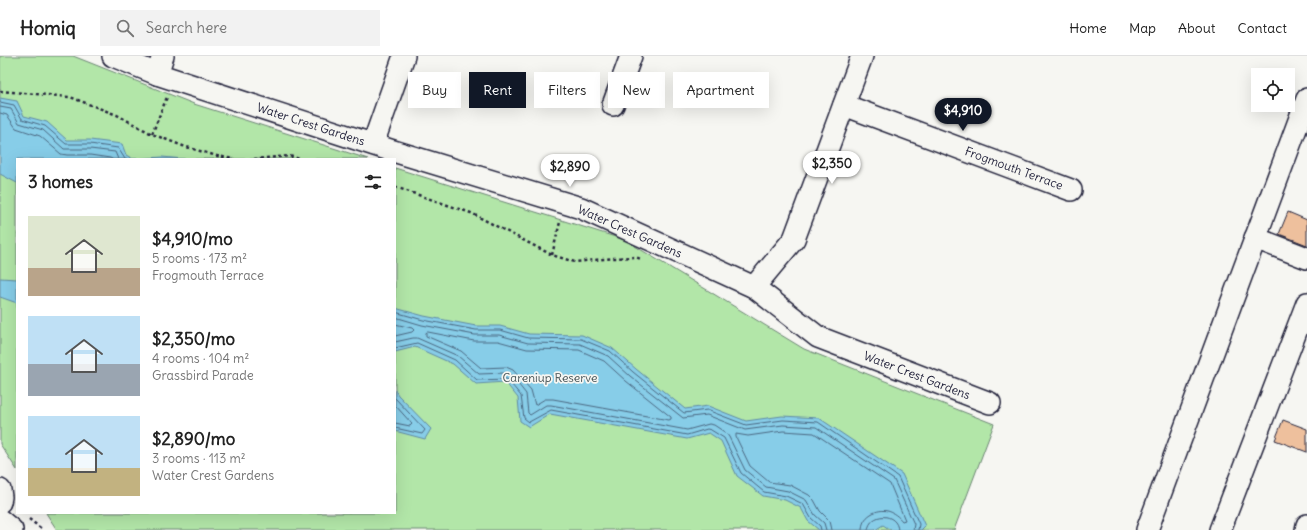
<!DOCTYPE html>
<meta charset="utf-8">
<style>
:root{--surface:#fff;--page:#f2f2f2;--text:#222;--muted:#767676;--line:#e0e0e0;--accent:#111827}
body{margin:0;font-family:Delius,sans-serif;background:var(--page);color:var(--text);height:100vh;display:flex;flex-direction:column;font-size:15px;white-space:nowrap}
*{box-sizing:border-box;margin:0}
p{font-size:13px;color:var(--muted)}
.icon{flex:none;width:22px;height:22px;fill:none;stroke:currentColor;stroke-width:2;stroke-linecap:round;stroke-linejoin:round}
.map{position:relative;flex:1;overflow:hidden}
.panel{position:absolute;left:16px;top:102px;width:380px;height:356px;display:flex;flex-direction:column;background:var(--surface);border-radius:0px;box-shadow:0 4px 16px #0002}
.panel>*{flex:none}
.banner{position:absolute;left:408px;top:16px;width:380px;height:36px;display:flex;gap:8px}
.controls{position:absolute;left:1251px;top:12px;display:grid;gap:8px}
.controls a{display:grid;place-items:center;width:44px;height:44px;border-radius:0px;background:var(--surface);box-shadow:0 4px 16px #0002;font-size:20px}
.price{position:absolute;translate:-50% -34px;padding:0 9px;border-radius:14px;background:#fff;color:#222;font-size:13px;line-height:26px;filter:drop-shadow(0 1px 2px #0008)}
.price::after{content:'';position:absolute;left:50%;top:24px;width:12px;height:9px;margin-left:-6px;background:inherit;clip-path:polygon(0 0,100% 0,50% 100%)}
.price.active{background:var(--accent);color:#fff}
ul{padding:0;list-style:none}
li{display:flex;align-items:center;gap:12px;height:100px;padding:0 12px}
li span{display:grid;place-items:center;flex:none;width:112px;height:80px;border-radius:0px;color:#555}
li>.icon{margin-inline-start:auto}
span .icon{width:48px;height:48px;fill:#fffc;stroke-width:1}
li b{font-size:17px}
h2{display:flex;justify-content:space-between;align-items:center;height:48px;padding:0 12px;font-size:17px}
.chip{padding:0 14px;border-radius:0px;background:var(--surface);box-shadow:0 4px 16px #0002;font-size:14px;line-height:36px}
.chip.active{background:var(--accent);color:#fff}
header{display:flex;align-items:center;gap:24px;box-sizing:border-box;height:56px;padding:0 20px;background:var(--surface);border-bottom:1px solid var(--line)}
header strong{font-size:19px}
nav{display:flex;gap:22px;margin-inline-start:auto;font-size:14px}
.search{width:280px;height:36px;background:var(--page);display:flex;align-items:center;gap:10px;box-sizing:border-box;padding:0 14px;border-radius:0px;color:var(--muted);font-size:15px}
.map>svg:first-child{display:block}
.green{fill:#b2e6a8;stroke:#6a8472}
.water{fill:#87cde8;stroke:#5f89a3}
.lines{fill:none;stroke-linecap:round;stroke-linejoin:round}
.shore{stroke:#4a6680;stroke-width:1}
.building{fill:#eec09d;stroke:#22223b}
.minor-casing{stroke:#22223b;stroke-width:24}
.path{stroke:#22223b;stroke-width:2.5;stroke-dasharray:3 3;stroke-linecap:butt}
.minor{stroke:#f6f6f2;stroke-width:21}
.labels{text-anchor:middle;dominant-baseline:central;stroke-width:3.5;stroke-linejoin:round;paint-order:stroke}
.street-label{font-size:12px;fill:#22223b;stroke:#f6f6f2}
.park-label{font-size:12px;fill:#465356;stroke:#f6f6f2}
</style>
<header>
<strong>Homiq</strong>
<div class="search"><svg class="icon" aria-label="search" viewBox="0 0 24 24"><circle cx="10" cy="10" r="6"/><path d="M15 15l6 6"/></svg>Search here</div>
<nav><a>Home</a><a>Map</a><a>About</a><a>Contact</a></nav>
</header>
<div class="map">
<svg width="1307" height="474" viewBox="0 0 1307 474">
<rect width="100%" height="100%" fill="#f6f6f2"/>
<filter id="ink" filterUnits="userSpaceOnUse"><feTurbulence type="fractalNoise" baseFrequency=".025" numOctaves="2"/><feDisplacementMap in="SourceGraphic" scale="8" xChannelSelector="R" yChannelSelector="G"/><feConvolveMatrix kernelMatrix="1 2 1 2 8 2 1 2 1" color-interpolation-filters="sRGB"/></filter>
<g filter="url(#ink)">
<g class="green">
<path d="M0 0H73L194 48 368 103H17V414L0 388Z"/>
<path d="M395 112 625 184 804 293 994 368 954 474H57L46 457H395Z"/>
</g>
<g class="water">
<path d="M0 42 17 45 24 60 47 66 67 84H90L122 88 126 99 133 103 162 101 184 103H17V127L0 118Z"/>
<path d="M0 222 17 223V247L0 241Z"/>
<path d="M395 252 424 260 476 270H500L529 278 582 279 612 292 636 313 685 353 708 350 746 365 782 360 819 362 902 418 925 470 921 474H891L883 469 875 474H819L808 465 801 452 785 444 763 440 737 420 721 385 709 377 687 383 550 358 529 371 520 365 518 342 505 326 476 328 453 308 415 291 395 296Z"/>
<path d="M395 334 398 339 431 373 425 383 395 375Z"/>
</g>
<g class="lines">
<g class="shore">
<path d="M0 46 14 49 22 63 45 70 66 88H90L118 92 125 103"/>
<path d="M0 51 11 53 19 67 43 74 64 93H90L115 96 118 103"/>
<path d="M0 57 7 59 16 72 40 80 61 98 67 99H90L110 102 112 103"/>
<path d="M395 256 423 264 476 274H500L528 282 581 283 610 295 633 316 684 357 707 354 746 369 783 364 818 366 898 421 919 468 918 474"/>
<path d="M395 261 422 269 475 279H499L528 287 580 288 608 300 630 320 683 362 707 359 745 374 783 369 816 371 894 424 914 468 913 474"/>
<path d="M395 268 412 272 414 274 412 276 395 280"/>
<path d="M428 276 474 285H498L527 293 579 294 604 305 626 325 671 361V363L669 364 553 343H545L535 349 531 334 513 314 506 311 481 312 461 295 426 280V277Z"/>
<path d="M395 286 413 282H417L458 300 479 318 505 317 511 319 526 338 528 357 530 359 546 349H551L687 374 709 368 714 369 726 377 729 381 745 414 766 431 788 435 806 444 815 459 824 467 826 474"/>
<path d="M395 292 417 287 455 304 477 324 507 323 521 340 524 362 529 366 551 354 687 379 707 373 711 374 724 382 741 417 764 436 786 440 803 448 811 462 820 470 821 474"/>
<path d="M395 342 425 374 422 378 395 372"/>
<path d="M395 349 412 368 410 370 395 367"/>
<path d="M832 474 830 465 820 455 814 444 809 439 790 429 769 426 750 410 736 381V378L748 380 783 375 814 377 890 428 905 464 902 465C894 455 883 451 871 458 865 462 862 467 862 474"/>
<path d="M868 474C870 456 897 456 898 474"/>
</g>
</g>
<g class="building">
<path d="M1288 156 1307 164V189L1279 178Z"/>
<path d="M1283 364 1307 373V396L1275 384Z"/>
</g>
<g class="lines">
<g class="minor-casing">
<g id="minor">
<path d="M113 0 157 18 390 94 581 152 754 231 818 281 990 347"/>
<path d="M157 18 163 0"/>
<path d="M613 49 631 0"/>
<path d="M844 49 1071 134"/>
<path d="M373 88 404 0"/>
<path d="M1255 182 1307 202"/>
<path d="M754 231 794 183 862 0"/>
<path d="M0 434 1 441 0 446"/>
<path d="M0 464 12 474"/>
<path d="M1147 474 1307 43"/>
<path d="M1220 474 1307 247"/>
<path d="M1306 474 1307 469"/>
</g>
</g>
<g class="path">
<path d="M0 35 70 41 117 59 152 78 183 90 217 100 234 103"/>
<path d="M152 78 167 41"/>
<path d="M254 103 289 100 300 103"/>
<path d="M395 131 471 157 552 199 575 206 614 202 635 201 641 203"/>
<path d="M552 199 560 166"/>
<path d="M29 463 43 474"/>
</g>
<use href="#minor" class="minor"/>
</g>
</g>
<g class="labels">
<g class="street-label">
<text transform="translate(311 68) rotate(18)">Water Crest Gardens</text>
<text transform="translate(1014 112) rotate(20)">Frogmouth Terrace</text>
<text transform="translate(630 175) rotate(24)">Water Crest Gardens</text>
<text transform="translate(917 319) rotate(21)">Water Crest Gardens</text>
</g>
<g class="park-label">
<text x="550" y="321">Careniup Reserve</text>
</g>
</g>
</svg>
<div class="controls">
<a><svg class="icon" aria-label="locate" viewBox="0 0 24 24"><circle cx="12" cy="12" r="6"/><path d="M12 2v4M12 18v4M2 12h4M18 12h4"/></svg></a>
</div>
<b class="price active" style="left:963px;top:76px">$4,910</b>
<b class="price" style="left:832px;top:129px">$2,350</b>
<b class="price" style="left:570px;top:132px">$2,890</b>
<div class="banner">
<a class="chip">Buy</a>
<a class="chip active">Rent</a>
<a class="chip">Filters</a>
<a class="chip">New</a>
<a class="chip">Apartment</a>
</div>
<section class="panel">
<h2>3 homes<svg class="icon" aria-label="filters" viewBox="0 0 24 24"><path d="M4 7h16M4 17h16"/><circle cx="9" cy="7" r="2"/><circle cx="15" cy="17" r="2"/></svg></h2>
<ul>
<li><span style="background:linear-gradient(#dfe7d0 65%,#b9a48a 0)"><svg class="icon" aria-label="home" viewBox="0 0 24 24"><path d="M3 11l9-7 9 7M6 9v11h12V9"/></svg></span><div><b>$4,910/mo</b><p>5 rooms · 173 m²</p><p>Frogmouth Terrace</p></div></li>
<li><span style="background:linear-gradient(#bfe0f5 60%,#9aa5b1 0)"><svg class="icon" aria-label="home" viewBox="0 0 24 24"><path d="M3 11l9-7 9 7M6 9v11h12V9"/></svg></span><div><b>$2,350/mo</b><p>4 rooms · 104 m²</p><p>Grassbird Parade</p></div></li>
<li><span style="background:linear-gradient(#bfe0f5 65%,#c2b280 0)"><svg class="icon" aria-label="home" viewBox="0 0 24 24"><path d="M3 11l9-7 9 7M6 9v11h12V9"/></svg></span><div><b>$2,890/mo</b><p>3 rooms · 113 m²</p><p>Water Crest Gardens</p></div></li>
</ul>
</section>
</div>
